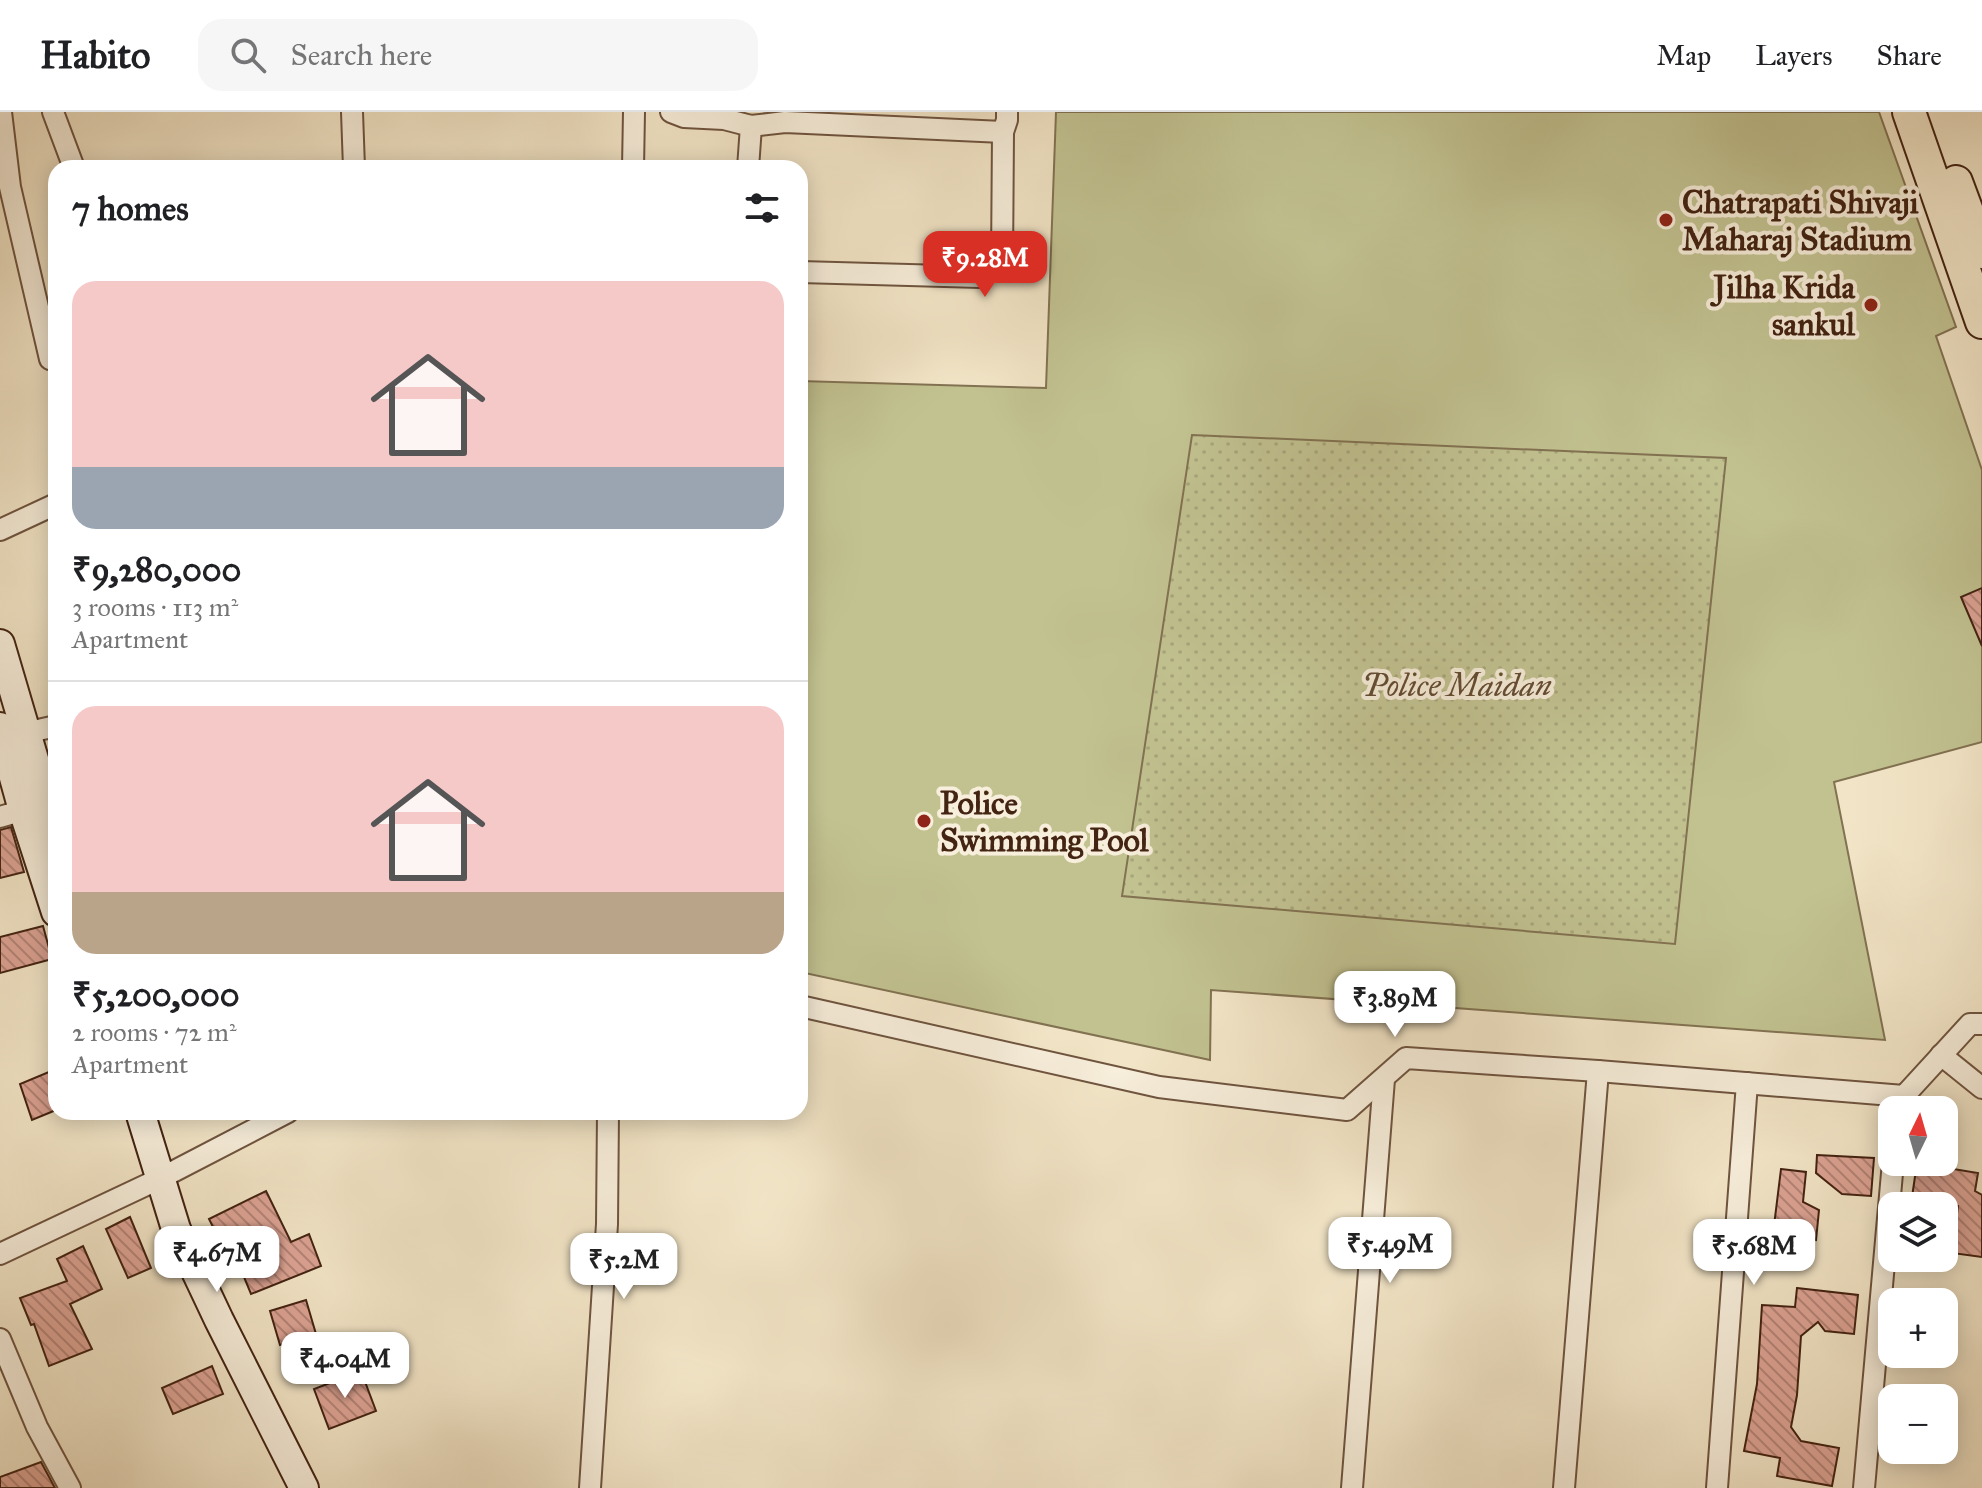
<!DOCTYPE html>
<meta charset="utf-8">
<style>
:root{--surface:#fff;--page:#f6f6f6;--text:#202124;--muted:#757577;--line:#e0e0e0;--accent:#d93025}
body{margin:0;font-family:"IM FELL Great Primer",serif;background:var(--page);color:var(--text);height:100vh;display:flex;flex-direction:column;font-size:30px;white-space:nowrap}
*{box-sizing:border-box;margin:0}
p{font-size:26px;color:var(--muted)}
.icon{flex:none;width:44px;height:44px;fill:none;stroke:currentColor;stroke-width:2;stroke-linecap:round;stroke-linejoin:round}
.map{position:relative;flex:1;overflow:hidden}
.panel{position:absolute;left:48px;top:48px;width:760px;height:960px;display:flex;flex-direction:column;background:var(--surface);border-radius:24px;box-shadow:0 4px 20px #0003}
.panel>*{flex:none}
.needle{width:52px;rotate:5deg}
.tools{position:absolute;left:1878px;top:984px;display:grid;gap:16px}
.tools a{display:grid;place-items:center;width:80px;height:80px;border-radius:16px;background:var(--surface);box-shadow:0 4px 20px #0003;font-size:40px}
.price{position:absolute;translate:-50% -68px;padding:0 18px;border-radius:16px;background:#fff;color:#222;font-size:26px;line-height:52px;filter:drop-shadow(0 2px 4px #0008)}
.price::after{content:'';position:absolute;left:50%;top:48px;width:24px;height:18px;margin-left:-12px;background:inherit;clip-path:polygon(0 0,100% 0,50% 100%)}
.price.active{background:var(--accent);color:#fff}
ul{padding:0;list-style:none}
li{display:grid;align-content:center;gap:16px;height:424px;padding:0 24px}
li+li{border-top:2px solid var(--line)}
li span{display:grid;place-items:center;height:248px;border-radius:24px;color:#555}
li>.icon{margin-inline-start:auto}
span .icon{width:144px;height:144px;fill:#fffc;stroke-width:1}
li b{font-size:34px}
h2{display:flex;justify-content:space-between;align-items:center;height:96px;padding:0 24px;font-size:34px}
header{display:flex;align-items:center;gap:48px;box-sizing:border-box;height:112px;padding:0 40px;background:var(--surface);border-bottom:2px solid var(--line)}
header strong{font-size:38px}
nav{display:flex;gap:44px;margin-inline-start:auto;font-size:28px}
.search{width:560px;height:72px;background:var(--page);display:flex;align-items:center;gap:20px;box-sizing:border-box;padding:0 28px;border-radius:24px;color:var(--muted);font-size:30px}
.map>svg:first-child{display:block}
.grass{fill:#c2c291;stroke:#827252;stroke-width:2}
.park{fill:url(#park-dots);stroke:#827252;stroke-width:2}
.building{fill:url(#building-back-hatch);stroke:#432312;stroke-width:2}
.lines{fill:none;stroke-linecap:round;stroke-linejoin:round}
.minor-casing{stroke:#6f543f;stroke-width:24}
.secondary-casing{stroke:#432312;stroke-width:32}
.primary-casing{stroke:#432312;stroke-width:36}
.minor{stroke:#f7eedb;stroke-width:20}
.secondary{stroke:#f7eedb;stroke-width:28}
.primary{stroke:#f2e5c7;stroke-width:32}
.poi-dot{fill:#8f2418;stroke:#f7eedb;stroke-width:3}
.labels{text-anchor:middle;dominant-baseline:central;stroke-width:8;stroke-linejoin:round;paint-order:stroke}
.poi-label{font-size:32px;font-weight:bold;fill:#432312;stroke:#f7eedb;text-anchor:start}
.park-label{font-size:32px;font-style:italic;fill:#634b32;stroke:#f7eedb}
</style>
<header>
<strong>Habito</strong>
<div class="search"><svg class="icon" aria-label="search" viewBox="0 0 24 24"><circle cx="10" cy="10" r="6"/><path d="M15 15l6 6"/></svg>Search here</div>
<nav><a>Map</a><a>Layers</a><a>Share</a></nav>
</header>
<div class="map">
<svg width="1982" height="1376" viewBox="0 0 1982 1376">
<defs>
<pattern id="park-dots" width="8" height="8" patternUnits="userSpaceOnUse" patternTransform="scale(2)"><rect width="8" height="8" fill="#c2c291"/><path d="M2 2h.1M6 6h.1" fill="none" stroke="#a8a67c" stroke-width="1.8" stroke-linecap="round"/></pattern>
<pattern id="building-back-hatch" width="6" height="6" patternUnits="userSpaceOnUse" patternTransform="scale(2)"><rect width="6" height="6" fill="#dca394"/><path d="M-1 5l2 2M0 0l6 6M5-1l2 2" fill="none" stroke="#b48477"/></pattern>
</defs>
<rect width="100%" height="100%" fill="#f2e5c7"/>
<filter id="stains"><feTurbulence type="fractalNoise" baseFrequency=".0025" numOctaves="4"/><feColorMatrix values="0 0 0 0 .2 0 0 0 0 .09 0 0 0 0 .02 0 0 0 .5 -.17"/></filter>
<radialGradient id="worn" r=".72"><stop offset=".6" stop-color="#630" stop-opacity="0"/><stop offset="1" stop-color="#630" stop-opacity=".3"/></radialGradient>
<path class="grass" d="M1056 0H1879L1956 215 1936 224 1982 358V630L1834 670 1885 928 1211 878 1210 948 800 860V269L1046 276Z"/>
<path class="park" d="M1192 323 1726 346 1675 832 1122 784Z"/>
<g class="building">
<path d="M1982 476V534L1961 485Z"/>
<path d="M11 715 24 760 0 766V718Z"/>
<path d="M43 814 52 847 0 861V825Z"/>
<path d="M56 957V998L32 1008 20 972Z"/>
<path d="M1817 1043 1874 1046 1871 1084 1842 1082 1816 1061Z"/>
<path d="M1917 1051 1978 1061 1975 1079 1982 1083V1145L1952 1141 1958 1094H1925L1911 1092Z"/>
<path d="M1781 1057 1806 1060 1803 1090 1819 1098 1816 1128 1773 1122Z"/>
<path d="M266 1079 291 1130 309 1122 321 1154 251 1182 232 1136 225 1139 209 1107Z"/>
<path d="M130 1105 151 1156 128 1166 106 1117Z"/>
<path d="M83 1134 102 1177 70 1192 92 1237 49 1254 34 1212 31 1213 20 1186 67 1169 57 1147Z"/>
<path d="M1797 1176 1858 1183 1854 1222 1825 1219 1818 1210 1801 1224 1797 1283 1791 1315 1801 1329 1839 1336 1832 1374 1777 1364 1780 1346 1744 1339 1757 1272 1762 1193 1795 1195Z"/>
<path d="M306 1188 316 1222 280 1233 270 1199Z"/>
<path d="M212 1254 223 1282 173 1302 162 1276Z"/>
<path d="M361 1259 376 1299 329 1317 314 1277Z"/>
<path d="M41 1350 55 1376H0V1365Z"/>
</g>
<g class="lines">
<g class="minor-casing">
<g id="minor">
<path d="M1 0 10 75 50 247"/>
<path d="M53 0 74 56"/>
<path d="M352 0 354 56"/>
<path d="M671 0 684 5 724 7 751 14 785 10 1003 20"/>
<path d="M633 56 634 0"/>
<path d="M748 56 751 14"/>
<path d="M800 160 981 165 1002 152 1003 20 1007 8V0"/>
<path d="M0 418 56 392"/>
<path d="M25 621 56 614"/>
<path d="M0 705 35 695"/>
<path d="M800 894 1159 975 1347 998 1406 946 1598 959 1904 984 1970 912H1982"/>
<path d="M1941 943 1982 976"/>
<path d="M0 1142 159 1067 288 1000"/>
<path d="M0 1227 37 1315 70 1376"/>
<path d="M590 1376 607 1112 608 1000"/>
<path d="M1352 1376 1384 967"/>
<path d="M1564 1376 1598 959"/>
<path d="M1717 1376 1747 971"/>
<path d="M1864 1376 1893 1050"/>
</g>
</g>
<g class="secondary-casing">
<g id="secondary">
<path d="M0 532 56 722"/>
<path d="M0 615 23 698 56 800"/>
<path d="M140 1000 176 1117 219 1208 304 1376"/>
</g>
</g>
<g class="primary-casing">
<g id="primary">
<path d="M1909 0 1982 210"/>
<path d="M1956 70 1982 140"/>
</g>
</g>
<use href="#minor" class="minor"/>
<use href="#secondary" class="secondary"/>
<use href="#primary" class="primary"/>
</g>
<g class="poi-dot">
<circle cx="1666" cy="108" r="8"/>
<circle cx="1871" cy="193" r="8"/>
<circle cx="924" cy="709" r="8"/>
</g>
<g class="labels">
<g class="poi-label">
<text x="1682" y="90">Chatrapati Shivaji<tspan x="1682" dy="37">Maharaj Stadium</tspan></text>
<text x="1855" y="175" text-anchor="end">Jilha Krida<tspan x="1855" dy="37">sankul</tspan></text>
<text x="940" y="691">Police<tspan x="940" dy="37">Swimming Pool</tspan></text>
</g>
<g class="park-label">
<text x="1457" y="573">Police Maidan</text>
</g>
</g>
<rect width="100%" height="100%" filter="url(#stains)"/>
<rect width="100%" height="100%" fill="url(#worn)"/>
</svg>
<div class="tools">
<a><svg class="needle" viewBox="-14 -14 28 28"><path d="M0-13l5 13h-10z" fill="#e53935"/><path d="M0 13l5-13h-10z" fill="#757577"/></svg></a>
<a><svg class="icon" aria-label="layers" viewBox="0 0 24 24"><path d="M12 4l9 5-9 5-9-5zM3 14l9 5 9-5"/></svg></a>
<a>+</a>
<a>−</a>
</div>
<b class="price active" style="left:985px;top:187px">₹9.28M</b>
<b class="price" style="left:1395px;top:927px">₹3.89M</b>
<b class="price" style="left:1390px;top:1173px">₹5.49M</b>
<b class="price" style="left:1754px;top:1175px">₹5.68M</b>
<b class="price" style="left:217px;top:1182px">₹4.67M</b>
<b class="price" style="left:624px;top:1189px">₹5.2M</b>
<b class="price" style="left:345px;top:1288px">₹4.04M</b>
<section class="panel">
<h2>7 homes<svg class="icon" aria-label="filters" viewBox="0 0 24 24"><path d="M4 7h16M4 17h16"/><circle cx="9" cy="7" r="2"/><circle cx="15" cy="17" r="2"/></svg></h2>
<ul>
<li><span style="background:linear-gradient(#f6c9c9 75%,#9aa5b1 0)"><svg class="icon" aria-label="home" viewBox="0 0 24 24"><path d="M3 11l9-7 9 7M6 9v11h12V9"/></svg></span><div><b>₹9,280,000</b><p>3 rooms · 113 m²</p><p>Apartment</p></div></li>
<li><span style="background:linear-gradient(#f6c9c9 75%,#b9a48a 0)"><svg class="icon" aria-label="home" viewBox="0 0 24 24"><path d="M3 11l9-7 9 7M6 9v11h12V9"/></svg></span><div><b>₹5,200,000</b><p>2 rooms · 72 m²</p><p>Apartment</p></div></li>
</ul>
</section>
</div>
